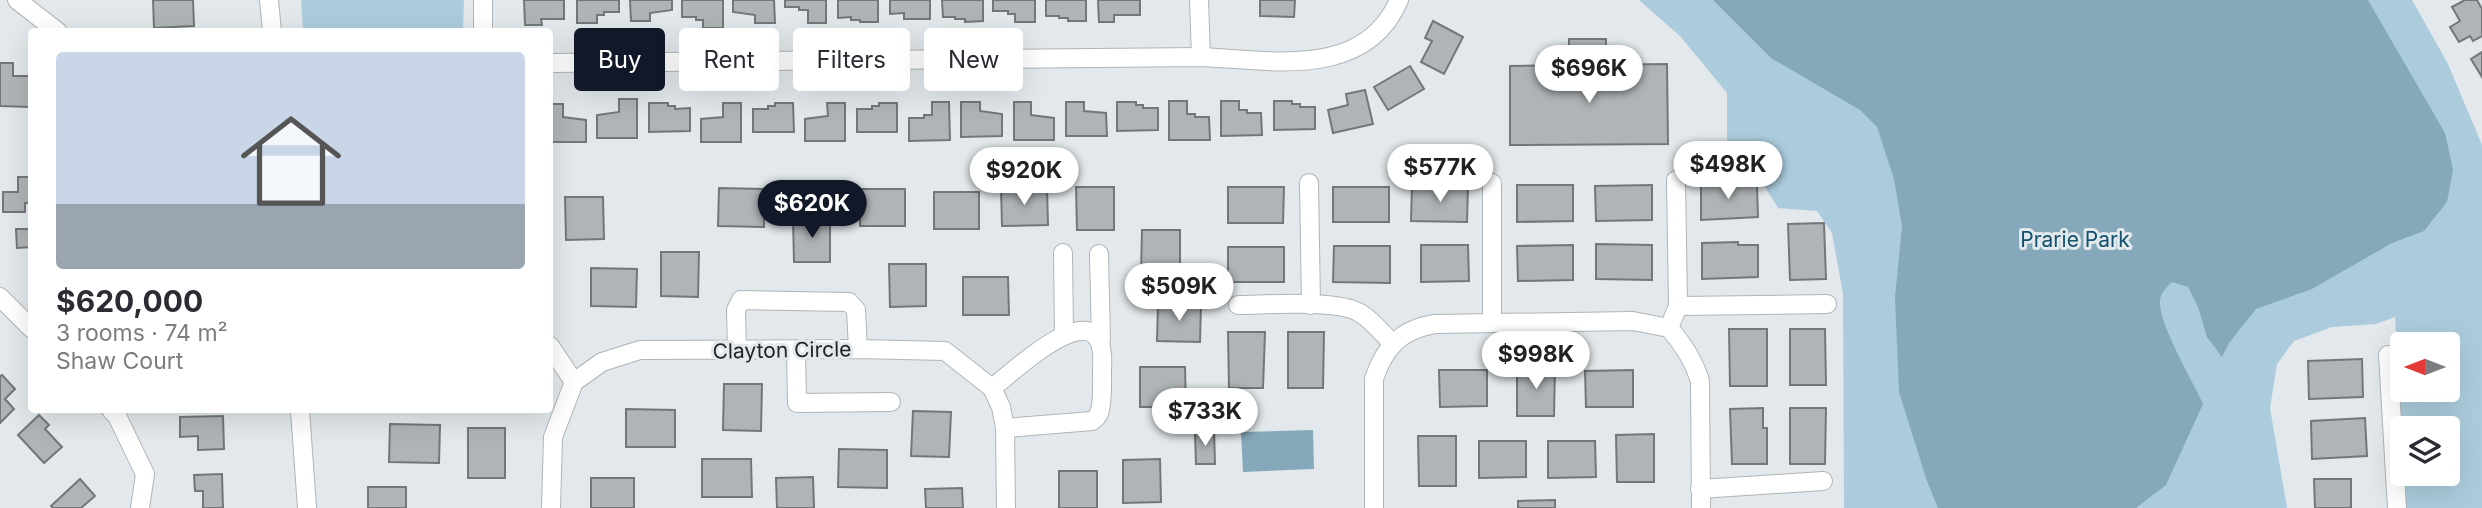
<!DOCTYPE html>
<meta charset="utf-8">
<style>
:root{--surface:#fff;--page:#f7f7f7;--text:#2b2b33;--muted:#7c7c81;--line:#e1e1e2;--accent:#111827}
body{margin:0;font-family:Inter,sans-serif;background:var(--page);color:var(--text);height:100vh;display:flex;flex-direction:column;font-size:26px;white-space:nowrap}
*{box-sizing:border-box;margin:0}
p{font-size:23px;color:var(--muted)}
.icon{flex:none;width:38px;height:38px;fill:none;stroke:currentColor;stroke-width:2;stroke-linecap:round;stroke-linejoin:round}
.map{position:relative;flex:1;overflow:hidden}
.details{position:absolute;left:28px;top:28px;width:525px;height:385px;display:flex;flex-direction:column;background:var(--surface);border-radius:7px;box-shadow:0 7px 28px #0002}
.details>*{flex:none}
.banner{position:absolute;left:574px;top:28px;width:665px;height:63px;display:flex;gap:14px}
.needle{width:46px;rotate:270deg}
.fabs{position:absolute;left:2390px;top:332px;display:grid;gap:14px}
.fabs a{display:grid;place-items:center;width:70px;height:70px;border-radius:7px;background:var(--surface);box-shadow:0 7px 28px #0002;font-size:35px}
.price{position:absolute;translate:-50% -60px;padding:0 16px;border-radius:24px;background:#fff;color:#222;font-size:23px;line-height:46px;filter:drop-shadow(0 2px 4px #0008)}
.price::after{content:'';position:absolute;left:50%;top:42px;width:21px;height:16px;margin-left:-10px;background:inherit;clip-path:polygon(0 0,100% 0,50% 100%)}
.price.active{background:var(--accent);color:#fff}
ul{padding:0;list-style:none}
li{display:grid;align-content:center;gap:14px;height:371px;padding:0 28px}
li+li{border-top:2px solid var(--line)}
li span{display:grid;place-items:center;height:217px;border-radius:7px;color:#555}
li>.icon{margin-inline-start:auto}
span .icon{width:126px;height:126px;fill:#fffc;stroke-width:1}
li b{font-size:30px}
.tag{padding:0 24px;border-radius:7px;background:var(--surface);box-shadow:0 7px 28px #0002;font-size:24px;line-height:63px}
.tag.active{background:var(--accent);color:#fff}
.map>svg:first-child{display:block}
.green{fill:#acccdd;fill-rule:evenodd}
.water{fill:#85a8ba}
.building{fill:#afb4b7;stroke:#72777a;stroke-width:2}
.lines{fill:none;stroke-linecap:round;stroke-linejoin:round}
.minor-casing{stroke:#afb5b8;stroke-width:20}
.minor{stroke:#fff;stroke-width:18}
.labels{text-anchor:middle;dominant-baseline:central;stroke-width:6;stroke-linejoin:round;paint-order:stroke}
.park-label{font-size:21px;fill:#11536e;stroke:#e2e8eb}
.street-label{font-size:21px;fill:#222425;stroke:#e2e8eb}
</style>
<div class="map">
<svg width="2482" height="508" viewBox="0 0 2482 508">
<rect width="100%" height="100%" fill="#e2e8eb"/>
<g class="green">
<path d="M301 0H464L463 31H303Z"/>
<path d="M1639 0H2412L2448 64 2482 145V508H2406L2404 474H2448V429H2403V448L2395 317 2376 324 2332 327 2294 341 2277 364 2270 408 2287 508H1844L1843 294 1832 233 1817 211 1778 208 1752 166 1727 164V93L1680 36ZM2403 345H2448V390H2403Z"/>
</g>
<g class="water">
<path d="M1713 0H2368L2445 133 2453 170 2447 202 2424 231 2392 243 2312 289 2256 309 2229 343 2222 357 2207 337 2198 307 2188 287 2172 282C2167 287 2161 292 2160 300 2157 321 2193 381 2203 404L2166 485 2136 508H1938L1927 481 1899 392 1895 298 1902 226 1894 179 1877 127 1860 110 1771 58Z"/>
<path d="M1313 430 1314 469 1243 472 1241 432Z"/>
</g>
<g class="building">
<path d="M153 0H193L194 26 154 28Z"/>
<path d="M524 0H564V19H541L542 25H525Z"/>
<path d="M577 0H619V12H604V15H597V23H577Z"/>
<path d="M630 0H672V10L650 13V21H631Z"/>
<path d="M682 0H723V28H703V20H696V17H682Z"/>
<path d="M733 0H774L775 23H755V15L733 12Z"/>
<path d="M785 0H826V23H808V10H799V7H785Z"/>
<path d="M838 0H878V22H860V20H851V17L838 18Z"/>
<path d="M890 0H930V19H904V13L890 14Z"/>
<path d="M942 0H983V21L965 22V19H955V17H943Z"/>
<path d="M993 0H1035V22H1015V14H1008V11H993Z"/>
<path d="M1046 0H1086V21H1068V18H1059V16H1046Z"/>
<path d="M1098 0H1140V15H1114V22H1099Z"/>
<path d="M1260 0H1295L1294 17 1260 16Z"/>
<path d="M2465 0H2477L2482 9V36L2473 41 2470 36 2459 42 2450 27 2460 21 2452 7Z"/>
<path d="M1433 21 1463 37 1444 74 1421 62 1432 41 1425 38Z"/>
<rect x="1569" y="39" width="37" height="19"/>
<path d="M2482 52V77L2471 59Z"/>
<path d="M0 63H13V76H29V107L0 106Z"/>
<path d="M1667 64 1668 144 1510 145V66Z"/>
<path d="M1410 66 1424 89 1388 110 1374 87Z"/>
<path d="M1365 90 1373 124 1333 133 1328 110 1348 105 1346 94Z"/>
<path d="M619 99H637V138H597V115L619 112Z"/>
<path d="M1169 101H1187V114H1195V117H1209L1210 140H1169Z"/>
<path d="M1221 101H1239V110H1247V113H1261L1262 135 1221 136Z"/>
<path d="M1274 101H1292V104H1300V107H1315V129L1274 130Z"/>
<path d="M932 102H949L950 140 909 141V118H924V115H932Z"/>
<path d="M961 102H980V111L1002 114V136L961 137Z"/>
<path d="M1014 102H1031V115L1054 118V140H1014Z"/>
<path d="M1066 102H1084V111L1106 113 1107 136H1066Z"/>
<path d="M1117 102H1136V105H1143V108H1158V130L1117 131Z"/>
<path d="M649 103H668V106H675V109L690 108V131L649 132Z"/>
<path d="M723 103H741V142H701V119L723 117Z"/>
<path d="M775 103H793L794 132H753V109H768V106H775Z"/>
<path d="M827 103H845V141H805V119L828 116Z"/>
<path d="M879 103H897V132H857V109H872V106H879Z"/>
<path d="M550 104H563V117L586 120V142H550Z"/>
<path d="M18 177H32V203H25V212H3V192H18Z"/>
<path d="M1738 183V186H1757L1758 217 1701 220V184Z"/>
<path d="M1517 185H1573V221L1517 222Z"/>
<path d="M1652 185V220L1596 221 1595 186Z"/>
<path d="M1412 186 1468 187 1467 222 1411 221Z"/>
<path d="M1047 187 1048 225 1002 226 1001 188Z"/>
<path d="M1076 187H1114V230H1077Z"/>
<path d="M1228 187H1284L1283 223H1228Z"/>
<rect x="1333" y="187" width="56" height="35"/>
<path d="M719 188 765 189 764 227 718 226Z"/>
<rect x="860" y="189" width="45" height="37"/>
<rect x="934" y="192" width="45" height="37"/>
<path d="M565 197H603L604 239 566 240Z"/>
<path d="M793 219H830V262H794Z"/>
<path d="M1824 223 1826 279 1790 280 1788 224Z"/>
<path d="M16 229H32V247L17 248Z"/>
<path d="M1142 230H1180V276L1141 275Z"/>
<path d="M1738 242V245H1758V277L1702 279V243Z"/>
<path d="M1596 244 1652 245V280L1596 279Z"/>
<path d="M1421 245H1468L1469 281 1421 282Z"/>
<path d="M1573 245V280L1518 281 1517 246Z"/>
<path d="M1334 246H1390V283L1333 282Z"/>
<rect x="1228" y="247" width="56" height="35"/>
<path d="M661 252H699L698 297 661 296Z"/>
<path d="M889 264H926V306L890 307Z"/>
<path d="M591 268 637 269 636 307 591 306Z"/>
<path d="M963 277H1008L1009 315H963Z"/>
<path d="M1158 304 1201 305 1200 342 1157 341Z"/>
<path d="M1729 329H1767V386H1730Z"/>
<path d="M1790 329H1825L1826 385H1790Z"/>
<path d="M1228 332H1265L1263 388H1229Z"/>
<path d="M1288 332H1324L1323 388H1288Z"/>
<path d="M2362 359 2363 397 2309 399 2308 361Z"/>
<path d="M1517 365 1555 366 1554 416H1517Z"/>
<path d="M1140 367H1185L1186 407H1140Z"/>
<path d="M1439 370H1487V406L1440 407Z"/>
<path d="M1633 370V407H1586L1585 371Z"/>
<path d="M2 375 15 389 5 399 14 409 0 423V376Z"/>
<path d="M724 384H762L761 431 723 430Z"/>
<path d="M1763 408V428H1767V464H1732L1730 409Z"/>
<path d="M1790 408H1826L1825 464H1790Z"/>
<path d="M626 409 675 410V447H626Z"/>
<path d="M913 411 951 412 949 457 911 456Z"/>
<path d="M39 415 49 425 45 429 62 447 44 463 18 435Z"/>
<path d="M223 416 224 449 198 450V436L180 437V417Z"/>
<path d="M2365 418 2367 456 2312 459 2311 421Z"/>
<path d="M390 424 440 425 439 463 389 462Z"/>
<rect x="468" y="428" width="37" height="50"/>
<path d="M1214 431 1215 464H1196L1195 432Z"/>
<path d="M1654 434V482H1617L1616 435Z"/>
<path d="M1418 436H1456V486H1419Z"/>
<path d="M1479 441H1526V477L1479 478Z"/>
<path d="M1548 441H1595L1596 477 1548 478Z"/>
<path d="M839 449 887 450V488L838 487Z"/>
<path d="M702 459H751L752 497H702Z"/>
<path d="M1160 459 1161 502 1123 503V460Z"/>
<rect x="1059" y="471" width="38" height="37"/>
<path d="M222 474 223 508H203V491H195L194 475Z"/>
<path d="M813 477 814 508H777L776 478Z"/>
<rect x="591" y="478" width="43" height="30"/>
<path d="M80 479 95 496 81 508H53L51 506Z"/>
<path d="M2314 479H2351V508H2315Z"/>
<rect x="368" y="487" width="38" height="21"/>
<path d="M962 488 963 508H926L925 489Z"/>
<path d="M1555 500V508H1518V501Z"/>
</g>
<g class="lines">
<g class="minor-casing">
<g id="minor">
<path d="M17 0 58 32"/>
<path d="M269 0 272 32"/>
<path d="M483 0V32"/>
<path d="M1199 0 1201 57"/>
<path d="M550 63 1201 57C1271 60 1365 80 1399 0"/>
<path d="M1309 183 1311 305"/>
<path d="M1492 183V323"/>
<path d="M1063 253 1064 335"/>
<path d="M1099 254 1101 340"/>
<path d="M0 297 32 329"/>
<path d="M1238 305C1266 305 1337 299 1360 313 1372 320 1382 333 1392 343"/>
<path d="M1678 306 1827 304"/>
<path d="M1669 328 1678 306 1676 180"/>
<path d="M550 346 574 382"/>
<path d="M796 350 797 403 891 402"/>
<path d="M737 351 736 310 741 300 849 302 856 310 858 349"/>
<path d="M2388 355 2397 508"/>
<path d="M992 388C1018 368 1108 282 1102 369 1102 380 1103 404 1099 413 1098 416 1095 419 1092 421L1005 428"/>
<path d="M111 410 117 416 145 474 140 508"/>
<path d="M300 410 307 508"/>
<path d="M1700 489 1823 481"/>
<path d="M551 508 553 437 574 382 602 362 640 350 858 349 945 351 992 388 1001 407 1005 428 1006 508"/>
<path d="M1374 508V379C1384 348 1401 329 1435 324L1633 321 1669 328C1683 344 1694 361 1700 381L1701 508"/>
</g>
</g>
<use href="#minor" class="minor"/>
</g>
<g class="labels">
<g class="park-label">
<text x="2075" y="239">Prarie Park</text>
</g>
<g class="street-label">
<text transform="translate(782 350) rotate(-1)">Clayton Circle</text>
</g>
</g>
</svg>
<div class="fabs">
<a><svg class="needle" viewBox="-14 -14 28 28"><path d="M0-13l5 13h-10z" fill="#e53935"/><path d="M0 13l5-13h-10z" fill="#7c7c81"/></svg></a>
<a><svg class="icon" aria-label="layers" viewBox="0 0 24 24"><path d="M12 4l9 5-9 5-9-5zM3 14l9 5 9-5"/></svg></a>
</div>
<b class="price" style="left:1589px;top:105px">$696K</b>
<b class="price" style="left:1728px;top:201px">$498K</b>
<b class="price" style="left:1440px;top:204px">$577K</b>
<b class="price" style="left:1024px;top:207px">$920K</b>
<b class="price active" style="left:812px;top:240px">$620K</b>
<b class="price" style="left:1179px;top:323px">$509K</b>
<b class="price" style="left:1536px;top:391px">$998K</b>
<b class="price" style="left:1205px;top:448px">$733K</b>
<div class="banner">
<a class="tag active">Buy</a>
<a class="tag">Rent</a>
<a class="tag">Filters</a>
<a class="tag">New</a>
</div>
<section class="details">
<ul>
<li><span style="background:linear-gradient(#c9d6e8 70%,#9aa5b1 0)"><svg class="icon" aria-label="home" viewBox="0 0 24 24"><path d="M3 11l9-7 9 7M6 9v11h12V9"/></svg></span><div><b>$620,000</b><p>3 rooms · 74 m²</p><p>Shaw Court</p></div></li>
</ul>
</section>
</div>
